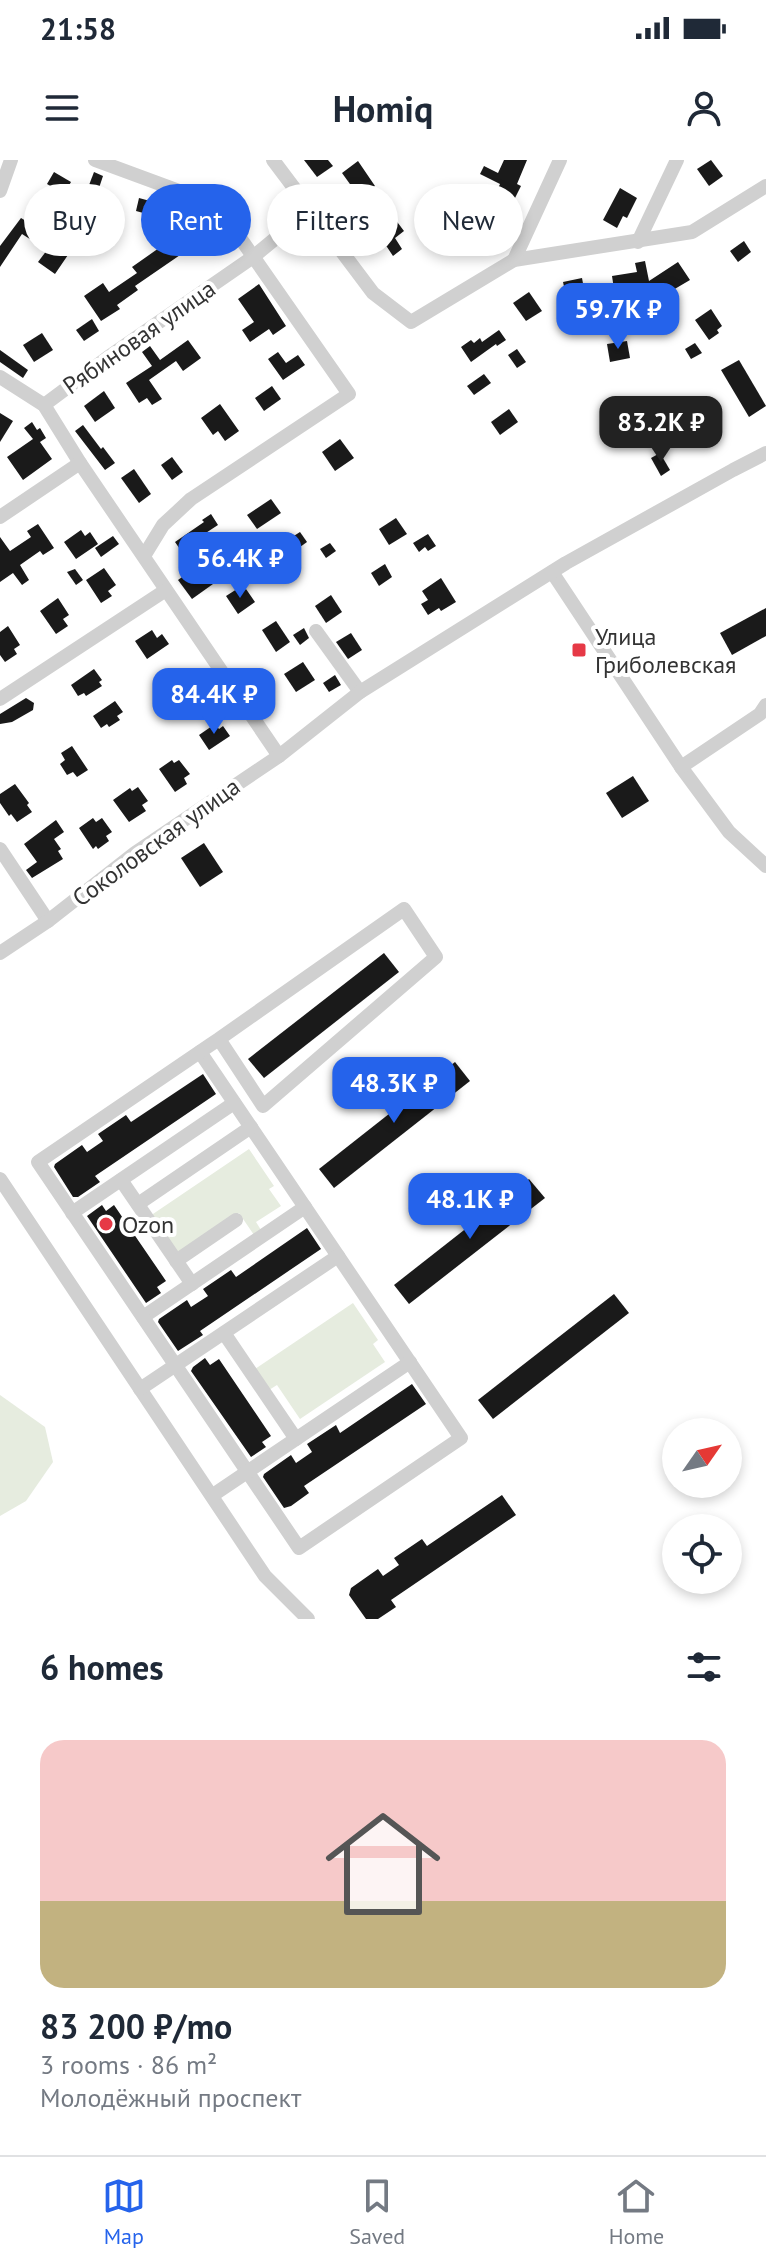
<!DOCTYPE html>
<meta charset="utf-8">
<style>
:root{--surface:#fff;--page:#f6f6f7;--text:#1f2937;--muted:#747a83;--line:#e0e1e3;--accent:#2563eb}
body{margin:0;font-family:"PT Sans",sans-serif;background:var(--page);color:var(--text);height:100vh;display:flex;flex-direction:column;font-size:30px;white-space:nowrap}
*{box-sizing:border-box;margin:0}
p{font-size:26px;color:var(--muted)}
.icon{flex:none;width:44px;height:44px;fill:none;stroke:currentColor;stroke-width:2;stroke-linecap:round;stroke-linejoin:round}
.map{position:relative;height:1459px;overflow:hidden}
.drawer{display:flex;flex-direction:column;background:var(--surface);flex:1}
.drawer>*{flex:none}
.top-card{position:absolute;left:24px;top:24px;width:718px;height:72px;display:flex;gap:16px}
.needle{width:52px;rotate:56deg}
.controls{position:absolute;left:662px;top:1258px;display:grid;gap:16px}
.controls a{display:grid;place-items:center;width:80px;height:80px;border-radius:50%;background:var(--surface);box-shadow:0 4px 12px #0003;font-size:40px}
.price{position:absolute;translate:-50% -68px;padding:0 18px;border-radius:16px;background:var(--accent);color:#fff;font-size:26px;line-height:52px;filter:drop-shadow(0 2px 4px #0008)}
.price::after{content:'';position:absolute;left:50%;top:48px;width:24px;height:18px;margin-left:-12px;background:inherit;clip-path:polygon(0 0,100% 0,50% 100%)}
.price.on{background:#222;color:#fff}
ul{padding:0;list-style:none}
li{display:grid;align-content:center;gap:16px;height:424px;padding:0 40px}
li span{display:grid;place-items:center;height:248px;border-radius:24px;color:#555}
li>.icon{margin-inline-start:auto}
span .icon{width:144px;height:144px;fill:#fffc;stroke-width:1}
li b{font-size:34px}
h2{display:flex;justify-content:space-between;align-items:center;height:96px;padding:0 40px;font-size:34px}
.chip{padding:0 28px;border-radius:36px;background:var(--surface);box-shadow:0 4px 12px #0003;font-size:28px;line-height:72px}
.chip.on{background:var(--accent);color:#fff}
.status{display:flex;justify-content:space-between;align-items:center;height:56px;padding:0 40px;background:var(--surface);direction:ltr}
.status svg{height:22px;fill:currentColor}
header{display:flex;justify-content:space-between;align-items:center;height:104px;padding:0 40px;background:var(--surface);font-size:36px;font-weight:700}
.menu{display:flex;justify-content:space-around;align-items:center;height:112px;border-top:2px solid var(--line);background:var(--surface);font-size:22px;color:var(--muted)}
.menu a{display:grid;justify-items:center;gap:4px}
.menu .on{color:var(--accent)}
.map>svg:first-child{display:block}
.green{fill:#e6ecdf}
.building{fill:#1a1a1a}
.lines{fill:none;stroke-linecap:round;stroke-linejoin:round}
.minor{stroke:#d0d0d0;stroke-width:14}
.poi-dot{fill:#e63946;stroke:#fff;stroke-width:3}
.labels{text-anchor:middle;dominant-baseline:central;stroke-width:8;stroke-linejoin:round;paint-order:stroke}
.street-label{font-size:24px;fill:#333;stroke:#fff}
.poi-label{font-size:24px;fill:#333;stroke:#fff;text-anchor:start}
</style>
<div class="status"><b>21:58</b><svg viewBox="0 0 49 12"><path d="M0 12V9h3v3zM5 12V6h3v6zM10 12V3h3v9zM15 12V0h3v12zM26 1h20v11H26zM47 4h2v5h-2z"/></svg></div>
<header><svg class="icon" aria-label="menu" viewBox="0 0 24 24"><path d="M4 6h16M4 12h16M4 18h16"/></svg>Homiq<svg class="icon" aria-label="person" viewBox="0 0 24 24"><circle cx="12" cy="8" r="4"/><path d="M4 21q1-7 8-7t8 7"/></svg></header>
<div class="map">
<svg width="766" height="1459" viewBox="0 0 766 1459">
<rect width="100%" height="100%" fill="#fff"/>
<g class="green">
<path d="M249 989 274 1026 269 1029 281 1046 256 1062 261 1070 254 1075 239 1053 177 1095 150 1056Z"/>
<path d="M353 1143 378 1180 373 1184 385 1202 300 1259 277 1225 269 1230 255 1209Z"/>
<path d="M0 1235 45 1267 53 1302 26 1341 0 1356Z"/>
</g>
<g class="building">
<path d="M304 0H328L333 6 317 17Z"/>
<path d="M504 0H527L517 24 521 26 510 48 493 39 500 24 480 14 484 6 498 13Z"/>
<path d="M711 0 723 16 709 26 697 9Z"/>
<path d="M358 1 375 26 367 32 389 64 395 59 404 71 395 78 402 89 393 96 385 84 382 87 356 51 365 45 342 13Z"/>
<path d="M54 12 71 22 64 34 47 24Z"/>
<path d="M94 12 103 16 96 37 86 33Z"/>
<path d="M620 28 637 38 627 58 623 56 617 68 603 60Z"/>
<path d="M139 38 150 41 147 54 136 51Z"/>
<path d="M34 49 51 61 43 72 70 92 55 114 38 102 47 90 22 74 0 107V86L21 58 26 61Z"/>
<path d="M485 56 504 64 496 82 478 74Z"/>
<path d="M186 69 198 87 185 96 183 93 135 126 138 130 117 145 120 149 101 161 84 136 103 123 109 132 137 113 132 107Z"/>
<path d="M744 81 751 92 738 102 730 91Z"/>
<path d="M645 101 649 121 678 102 690 120 673 130 654 134V130L619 136 618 129H614L612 116 637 112 635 103Z"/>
<path d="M582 118 586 140 568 144 563 122Z"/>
<path d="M259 124 286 166 273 175 269 169 250 182 242 170 254 162 238 139Z"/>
<path d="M529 132 542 151 526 161 513 143Z"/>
<path d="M711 149 722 166 717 170 719 173 709 180 695 160Z"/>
<path d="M92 159 99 171 84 181 76 170Z"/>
<path d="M499 170 506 180 497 186 496 184 471 202 461 187 471 180 474 183 480 178 482 182Z"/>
<path d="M42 173 53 190 34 202 23 185Z"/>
<path d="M188 180 201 198 183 211 176 201 149 220 162 239 152 245 147 238 139 243 126 223 152 206 142 192 150 186 160 200Z"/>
<path d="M627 181 630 198 610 202 607 184Z"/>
<path d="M695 183 702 193 691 199 685 189Z"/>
<path d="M517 189 526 202 517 208 508 195Z"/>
<path d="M0 190 28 210 23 218 0 202Z"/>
<path d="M278 192 286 203 298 195 305 205 283 220 268 199Z"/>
<path d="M739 200 766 246 749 257 721 210Z"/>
<path d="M484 214 491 223 474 235 467 226Z"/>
<path d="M272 226 281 239 264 251 255 238Z"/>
<path d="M104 231 115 248 95 262 84 246Z"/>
<path d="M220 244 239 271 225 281 218 271 213 275 201 258Z"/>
<path d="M509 249 518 262 500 275 491 262Z"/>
<path d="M0 253 13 261 0 282Z"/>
<path d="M32 262 37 270 40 268 46 278 40 282 52 299 23 320 7 297 33 279 24 268Z"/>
<path d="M83 265 101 289 103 287 115 303 105 310 75 271Z"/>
<path d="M340 279 354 298 335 311 322 292Z"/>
<path d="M660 293 670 310 661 316 651 298Z"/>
<path d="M172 297 183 312 172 320 161 305Z"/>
<path d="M134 309 151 334 139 343 121 318Z"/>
<path d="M271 339 281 353 257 369 247 355Z"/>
<path d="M211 354 218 365 198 378 201 383 184 395 175 382 204 362 202 360Z"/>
<path d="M396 358 407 374 389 385 379 369Z"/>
<path d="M38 364 54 388 43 395 40 391 20 405 29 420 22 425 13 413 0 422V377L10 391 31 377 27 371Z"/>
<path d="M81 370 85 376 90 372 98 384 76 399 64 382Z"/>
<path d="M300 372 307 382 293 392 286 381Z"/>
<path d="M428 374 436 386 428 391 425 387 419 392 413 383Z"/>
<path d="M113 376 119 384 101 397 95 388Z"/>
<path d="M330 383 336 391 326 398 320 389Z"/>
<path d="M385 404 392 417 379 426 371 413Z"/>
<path d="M199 405 213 424 192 439 178 420Z"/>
<path d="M104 408 116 425 108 431 112 436 101 443 86 420Z"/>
<path d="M75 409 83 420 76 425 67 412Z"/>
<path d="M441 418 456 442 441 451 439 448 428 455 421 444 428 440 422 431Z"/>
<path d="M237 429 240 433 246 429 255 442 238 454 226 436Z"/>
<path d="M331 435 342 452 326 463 315 446Z"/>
<path d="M58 438 69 455 63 459 68 466 56 474 40 451Z"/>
<path d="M766 448V476L732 495 720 473Z"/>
<path d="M276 461 290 482 276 492 262 470Z"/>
<path d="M8 466 20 485 14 489 17 494 5 502 0 495V472Z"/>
<path d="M304 468 309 478 300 485 293 475Z"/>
<path d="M152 470 157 478 162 474 169 484 147 499 135 481Z"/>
<path d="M351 473 362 490 348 499 336 482Z"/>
<path d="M303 502 315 520 296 532 284 514Z"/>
<path d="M94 509 102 520 99 522 102 526 86 536 84 533 78 536 71 525Z"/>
<path d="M335 515 341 525 329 532 323 523Z"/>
<path d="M182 517 186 522 191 519 199 531 179 545 167 528Z"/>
<path d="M216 529 221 538 210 545 205 537Z"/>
<path d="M26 538 34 543 33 550 12 562 0 564V554Z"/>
<path d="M115 541 123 552 117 556 120 560 109 567 107 564 101 568 93 556Z"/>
<path d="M215 564 219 569 223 566 230 576 209 590 199 575Z"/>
<path d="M72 586 88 610 77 617 73 612 67 615 60 604 65 600 61 593Z"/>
<path d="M172 600 174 603 179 600 190 614 184 618 187 624 175 632 159 609Z"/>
<path d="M633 616 649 641 622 658 606 633Z"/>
<path d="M15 624 29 643 27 645 32 652 17 662 11 654 9 656 0 643V634Z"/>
<path d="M138 627 148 641 142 645 146 651 129 662 113 640 130 628 132 631Z"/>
<path d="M93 658 96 662 102 658 112 672 106 676 109 681 98 689 96 686 93 689 79 668Z"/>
<path d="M56 660 64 672 54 679 61 689 58 691 63 699 32 718 26 710 37 702 24 684Z"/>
<path d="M204 683 223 712 200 727 181 698Z"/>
<path d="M384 793 399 812 264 918 248 899Z"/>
<path d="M455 902 470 921 334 1028 319 1009Z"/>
<path d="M203 914 216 934 95 1016 100 1022 78 1037H73L54 1007 55 1004 82 985 87 992 103 981 98 974 126 955 131 962Z"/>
<path d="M529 1019 545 1038 409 1144 394 1125Z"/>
<path d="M102 1045 106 1051 114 1045 166 1121 157 1127 161 1133 146 1143 87 1056Z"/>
<path d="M307 1068 321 1089 200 1171 203 1175 178 1191 158 1162 159 1159 187 1140 191 1147 208 1136 203 1129 231 1110 236 1117Z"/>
<path d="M614 1134 629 1153 493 1259 478 1240Z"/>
<path d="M205 1198 210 1205 219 1199 271 1276 262 1282 266 1287 251 1297 191 1211 193 1207Z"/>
<path d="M412 1224 426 1244 304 1326 309 1333 291 1346 284 1348 263 1317 264 1314 291 1295 296 1303 312 1292 307 1284 336 1265 340 1273Z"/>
<path d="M502 1335 516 1355 391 1440 396 1447 378 1459H366L349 1435 351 1428 378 1409 383 1416 399 1405 394 1398 422 1379 427 1386Z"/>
</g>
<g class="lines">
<g class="minor">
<path d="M95 0 209 42 220 49 349 234 191 339 163 365 144 396"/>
<path d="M273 0 373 133 411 162 514 100 692 72 766 26"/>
<path d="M0 31 11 0"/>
<path d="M638 82 677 0"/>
<path d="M514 100 560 0"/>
<path d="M0 217 44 245 80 303 279 596"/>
<path d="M44 245 107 198 253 97 310 50"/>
<path d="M0 357 80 303"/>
<path d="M552 412 681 607 729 672 766 706"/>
<path d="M316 471 360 532"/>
<path d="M0 539 166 430"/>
<path d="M681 607 760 554 766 545"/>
<path d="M0 689 48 761"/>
<path d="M0 793 48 761 135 693 279 596 360 532 566 403 733 310 766 293"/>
<path d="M200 892 338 1096"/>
<path d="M0 1019 265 1416 308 1459"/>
<path d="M121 1020 192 1124"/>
<path d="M138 1044 251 967"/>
<path d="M72 1053 234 943"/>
<path d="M176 1101 236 1060"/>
<path d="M143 1157 305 1047"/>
<path d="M224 1173 296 1279"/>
<path d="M140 1229 338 1096 461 1278 299 1388C212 1259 125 1131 38 1002L210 885 219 879 404 749 436 797 263 946 219 879"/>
<path d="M213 1335 410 1202"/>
</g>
</g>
<g class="poi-dot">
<rect x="571" y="482" width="16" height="16" rx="4"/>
<circle cx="106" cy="1064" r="8"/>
</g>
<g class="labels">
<g class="street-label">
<text transform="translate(139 177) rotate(-35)">Рябиновая улица</text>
<text transform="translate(156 682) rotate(-36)">Соколовская улица</text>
</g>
<g class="poi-label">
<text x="595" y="476">Улица<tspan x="595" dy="28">Гриболевская</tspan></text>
<text x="122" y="1064">Ozon</text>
</g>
</g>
</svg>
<div class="controls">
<a><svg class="needle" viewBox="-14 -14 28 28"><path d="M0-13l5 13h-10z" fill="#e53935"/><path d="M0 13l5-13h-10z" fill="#747a83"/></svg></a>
<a><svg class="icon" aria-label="locate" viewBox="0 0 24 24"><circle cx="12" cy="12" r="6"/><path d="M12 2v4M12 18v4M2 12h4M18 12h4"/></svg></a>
</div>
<b class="price" style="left:618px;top:191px">59.7K ₽</b>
<b class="price on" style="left:661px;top:304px">83.2K ₽</b>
<b class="price" style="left:240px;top:440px">56.4K ₽</b>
<b class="price" style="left:214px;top:576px">84.4K ₽</b>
<b class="price" style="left:394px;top:965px">48.3K ₽</b>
<b class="price" style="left:470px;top:1081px">48.1K ₽</b>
<div class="top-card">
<a class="chip">Buy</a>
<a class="chip on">Rent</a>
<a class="chip">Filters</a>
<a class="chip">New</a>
</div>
</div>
<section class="drawer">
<h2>6 homes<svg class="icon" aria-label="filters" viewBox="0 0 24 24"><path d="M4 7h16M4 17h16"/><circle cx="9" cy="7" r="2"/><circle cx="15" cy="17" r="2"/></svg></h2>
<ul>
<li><span style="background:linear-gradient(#f6c9c9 65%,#c2b280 0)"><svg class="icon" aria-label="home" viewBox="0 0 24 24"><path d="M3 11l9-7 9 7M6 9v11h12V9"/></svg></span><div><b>83 200 ₽/mo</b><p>3 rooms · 86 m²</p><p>Молодёжный проспект</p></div></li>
</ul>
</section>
<nav class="menu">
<a class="on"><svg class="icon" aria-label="map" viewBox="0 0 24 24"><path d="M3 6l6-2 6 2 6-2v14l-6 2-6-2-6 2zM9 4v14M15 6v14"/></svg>Map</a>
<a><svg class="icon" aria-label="saved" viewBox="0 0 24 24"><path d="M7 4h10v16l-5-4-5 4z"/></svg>Saved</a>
<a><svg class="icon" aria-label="home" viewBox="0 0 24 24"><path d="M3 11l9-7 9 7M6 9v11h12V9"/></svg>Home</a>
</nav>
